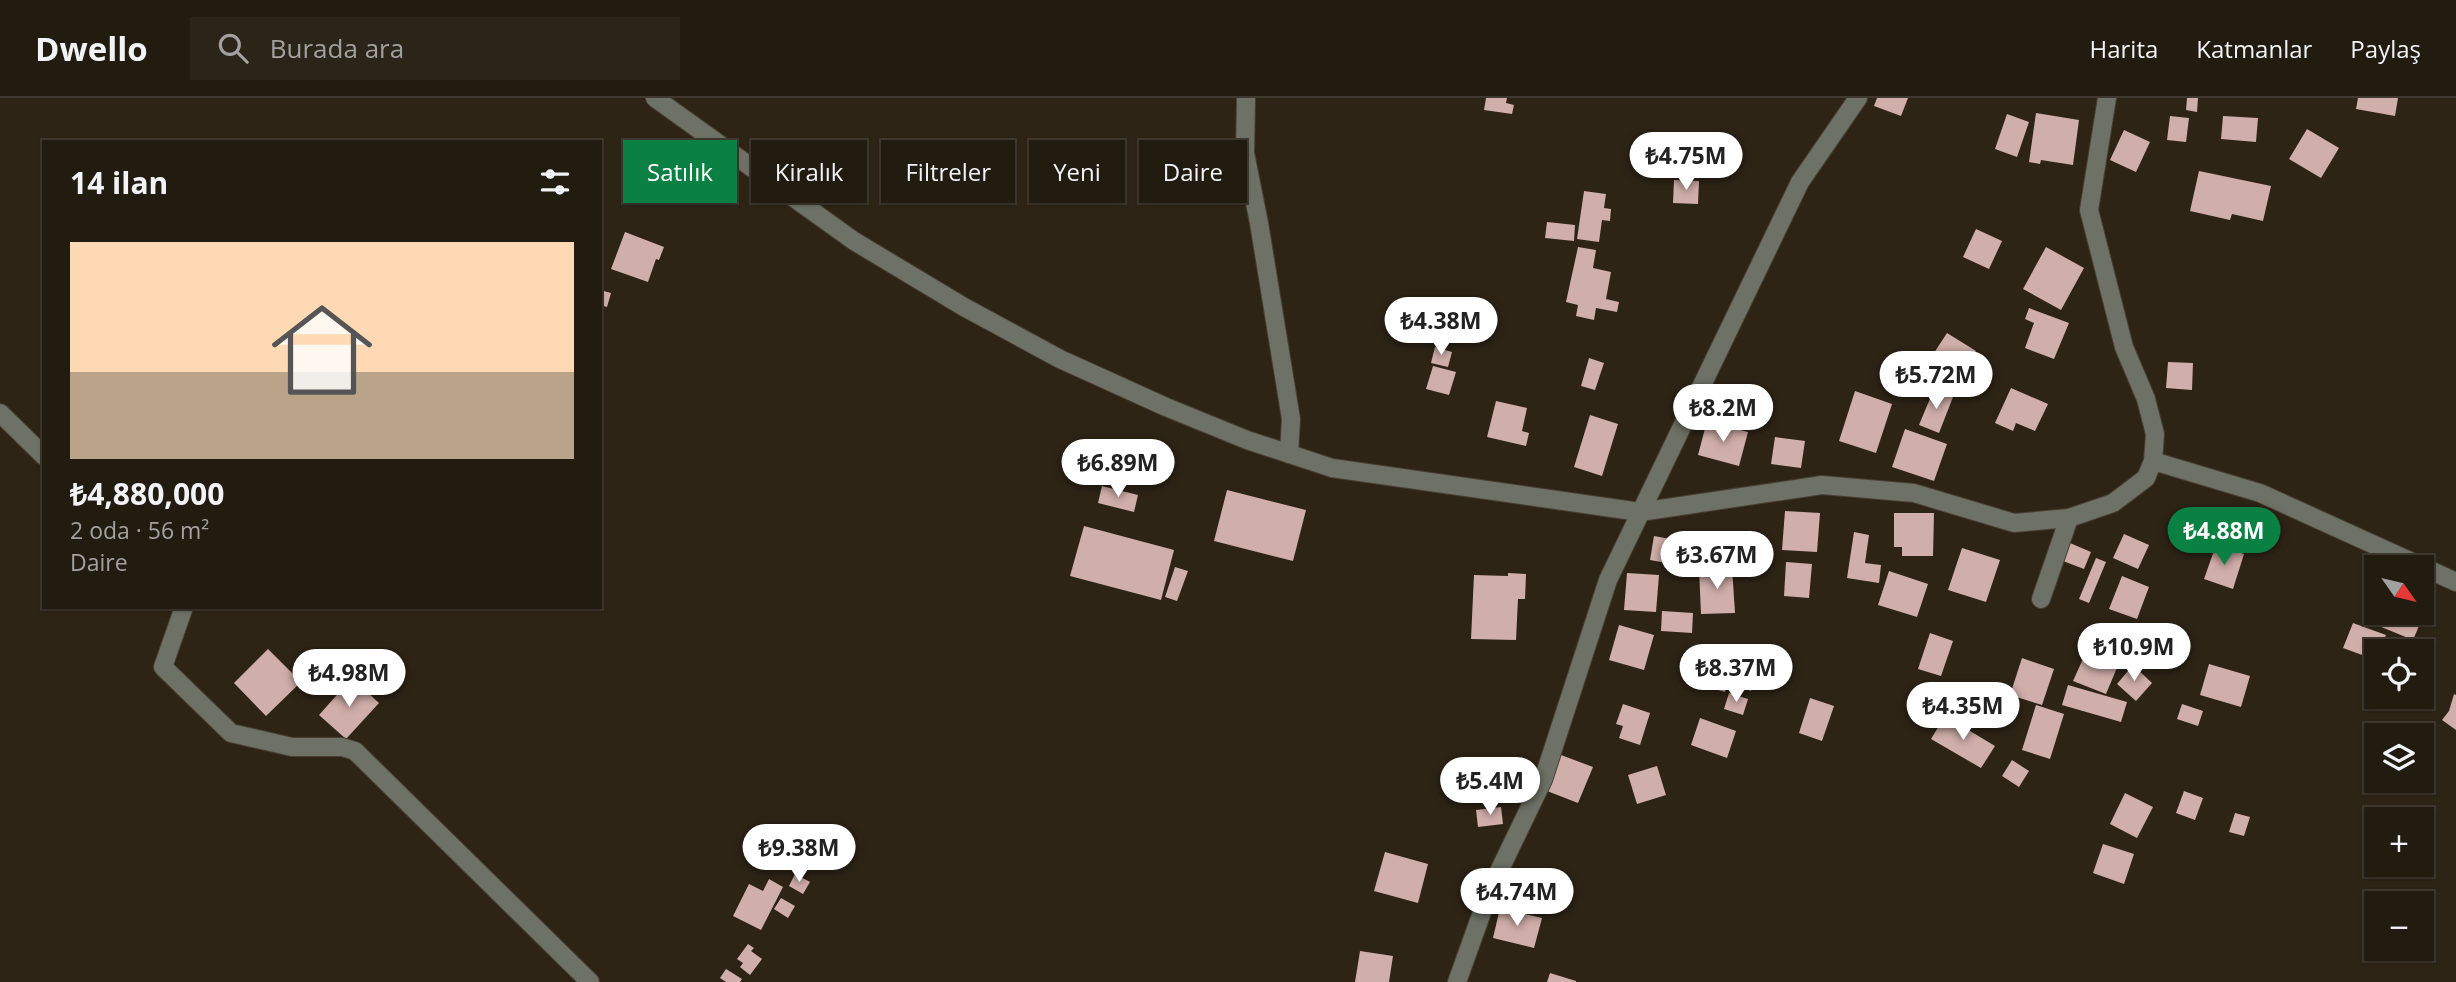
<!DOCTYPE html>
<html lang="tr">
<meta charset="utf-8">
<style>
:root{--surface:#221b10;--page:#2a2419;--text:#f1f3f6;--muted:#a2a19f;--line:#3f3930;--accent:#0b8043}
body{margin:0;font-family:"Open Sans",sans-serif;background:var(--page);color:var(--text);height:100vh;display:flex;flex-direction:column;font-size:26px;white-space:nowrap}
*{box-sizing:border-box;margin:0}
p{font-size:23px;color:var(--muted)}
.icon{flex:none;width:38px;height:38px;fill:none;stroke:currentColor;stroke-width:2;stroke-linecap:round;stroke-linejoin:round}
.map{position:relative;flex:1;overflow:hidden}
.side{position:absolute;left:42px;top:42px;width:560px;height:469px;display:flex;flex-direction:column;background:var(--surface);border-radius:0px;box-shadow:0 2px 5px #0004,0 0 0 2px var(--line)}
.side>*{flex:none}
.banner{position:absolute;left:623px;top:42px;width:665px;height:63px;display:flex;gap:14px}
.needle{width:46px;rotate:124deg}
.controls{position:absolute;left:2364px;top:457px;display:grid;gap:14px}
.controls a{display:grid;place-items:center;width:70px;height:70px;border-radius:0px;background:var(--surface);box-shadow:0 2px 5px #0004,0 0 0 2px var(--line);font-size:35px}
.price{position:absolute;translate:-50% -60px;padding:0 16px;border-radius:24px;background:#fff;color:#222;font-size:23px;line-height:46px;filter:drop-shadow(0 2px 4px #0008)}
.price::after{content:'';position:absolute;left:50%;top:42px;width:21px;height:16px;margin-left:-10px;background:inherit;clip-path:polygon(0 0,100% 0,50% 100%)}
.price.active{background:var(--accent);color:#fff}
ul{padding:0;list-style:none}
li{display:grid;align-content:center;gap:14px;height:371px;padding:0 28px}
li+li{border-top:2px solid var(--line)}
li span{display:grid;place-items:center;height:217px;border-radius:0px;color:#555}
li>.icon{margin-inline-start:auto}
span .icon{width:126px;height:126px;fill:#fffc;stroke-width:1}
li b{font-size:30px}
h2{display:flex;justify-content:space-between;align-items:center;height:84px;padding:0 28px;font-size:30px}
.tag{padding:0 24px;border-radius:0px;background:var(--surface);box-shadow:0 2px 5px #0004,0 0 0 2px var(--line);font-size:24px;line-height:63px}
.tag.active{background:var(--accent);color:#fff}
header{display:flex;align-items:center;gap:42px;box-sizing:border-box;height:98px;padding:0 35px;background:var(--surface);border-bottom:2px solid var(--line)}
header strong{font-size:33px}
nav{display:flex;gap:38px;margin-inline-start:auto;font-size:24px}
.search{width:490px;height:63px;background:var(--page);display:flex;align-items:center;gap:18px;box-sizing:border-box;padding:0 24px;border-radius:0px;color:var(--muted);font-size:26px}
.map>svg:first-child{display:block}
.building{fill:#d0aea9}
.lines{fill:none;stroke-linecap:round;stroke-linejoin:round}
.minor-casing{stroke:#493f32;stroke-width:20}
.minor{stroke:#6e7165;stroke-width:18}
</style>
<header>
<strong>Dwello</strong>
<div class="search"><svg class="icon" aria-label="search" viewBox="0 0 24 24"><circle cx="10" cy="10" r="6"/><path d="M15 15l6 6"/></svg>Burada ara</div>
<nav><a>Harita</a><a>Katmanlar</a><a>Paylaş</a></nav>
</header>
<div class="map">
<svg width="2456" height="884" viewBox="0 0 2456 884">
<rect width="100%" height="100%" fill="#2e2416"/>
<g class="building">
<path d="M1486 0H1507L1506 5 1514 7 1512 16 1484 12Z"/>
<path d="M1877 0H1908L1901 18 1874 8Z"/>
<path d="M2187 0H2198L2197 14 2186 12Z"/>
<path d="M2358 0H2398L2395 18 2356 11Z"/>
<path d="M2036 15 2079 22 2073 67 2041 62 2040 66 2029 64Z"/>
<path d="M2007 16 2029 24 2017 59 1995 51Z"/>
<path d="M2170 18 2189 20 2186 44 2167 42Z"/>
<path d="M2223 18 2258 20 2256 44 2221 41Z"/>
<path d="M2307 31 2339 50 2321 80 2289 61Z"/>
<path d="M2124 32 2150 44 2136 74 2110 62Z"/>
<path d="M2199 73 2271 88 2263 123 2232 116 2230 122 2190 113Z"/>
<path d="M1674 82 1699 83 1698 106 1673 105Z"/>
<path d="M1584 93 1606 96 1604 110 1611 111 1610 123 1602 122 1599 144 1577 141Z"/>
<path d="M1547 124 1575 127 1574 143 1545 140Z"/>
<path d="M1976 131 2002 143 1989 171 1963 159Z"/>
<path d="M625 134 664 149 659 162 656 161 648 184 611 171Z"/>
<path d="M1578 149 1596 152 1593 170 1611 174 1606 201 1619 204 1617 214 1596 210 1594 222 1576 218 1578 207 1566 204Z"/>
<path d="M2046 149 2084 170 2061 212 2023 191Z"/>
<path d="M600 192 611 195 607 209 600 207Z"/>
<path d="M2029 210 2069 225 2054 261 2025 250 2034 225 2025 221Z"/>
<path d="M1947 235 1976 253 1958 279 1930 261Z"/>
<path d="M1435 249 1452 254 1448 269 1431 265Z"/>
<path d="M1589 260 1604 265 1595 292 1581 288Z"/>
<path d="M2168 264 2193 265 2192 292 2166 290Z"/>
<path d="M1433 268 1456 274 1449 297 1426 291Z"/>
<path d="M2011 290 2048 306 2035 333 2016 325 2013 333 1995 325Z"/>
<path d="M1934 291 1953 299 1939 335 1919 327Z"/>
<path d="M1855 293 1892 306 1876 355 1839 343Z"/>
<path d="M1496 303 1527 310 1522 333 1529 335 1526 348 1487 339Z"/>
<path d="M1590 317 1618 326 1602 378 1574 369Z"/>
<path d="M1707 323 1748 334 1739 368 1698 357Z"/>
<path d="M1905 331 1947 346 1934 383 1892 369Z"/>
<path d="M1775 339 1805 343 1801 370 1771 366Z"/>
<path d="M1102 388 1138 397 1134 414 1098 405Z"/>
<path d="M1227 392 1306 412 1293 463 1214 443Z"/>
<path d="M1785 413 1820 415 1817 454 1782 452Z"/>
<path d="M1894 415H1934L1933 458H1902V449H1894Z"/>
<path d="M1084 428 1174 452 1161 502 1070 478Z"/>
<path d="M1854 434 1869 437 1865 465 1881 467 1879 485 1847 480Z"/>
<path d="M2124 436 2149 447 2138 471 2113 460Z"/>
<path d="M1654 438 1687 444 1683 468 1650 462Z"/>
<path d="M2070 445 2091 454 2084 471 2063 463Z"/>
<path d="M2216 447 2244 456 2233 491 2204 481Z"/>
<path d="M1962 450 2000 462 1986 504 1948 492Z"/>
<path d="M2096 460 2106 464 2089 505 2079 501Z"/>
<path d="M1786 464 1812 466 1809 500 1784 498Z"/>
<path d="M1175 469 1188 473 1177 503 1165 499Z"/>
<path d="M1732 469 1735 515 1701 516 1699 471Z"/>
<path d="M1889 473 1928 486 1917 519 1878 507Z"/>
<path d="M1508 475 1526 476 1525 501H1518L1516 542 1471 541 1474 477 1508 478Z"/>
<path d="M1627 475 1659 477 1656 514 1624 512Z"/>
<path d="M2122 478 2149 489 2137 521 2109 511Z"/>
<path d="M1662 513 1693 515 1692 535 1661 533Z"/>
<path d="M2379 514H2425L2413 542 2374 526Z"/>
<path d="M2353 525 2386 537 2379 553H2376V562L2343 550Z"/>
<path d="M1619 527 1654 537 1644 572 1609 562Z"/>
<path d="M1930 535 1953 543 1941 578 1918 571Z"/>
<path d="M268 551 301 584 266 618 234 585Z"/>
<path d="M2087 552 2119 565 2106 596 2073 583Z"/>
<path d="M2022 560 2054 571 2042 607 2010 597Z"/>
<path d="M2209 566 2250 578 2241 609 2200 597Z"/>
<path d="M1739 567 1758 574 1751 593 1732 585Z"/>
<path d="M2133 567 2152 585 2136 603 2117 586Z"/>
<path d="M1718 571 1732 575 1725 594 1711 590Z"/>
<path d="M352 580 379 605 346 641 319 617Z"/>
<path d="M2068 587 2127 604 2121 624 2062 607Z"/>
<path d="M1729 595 1748 601 1743 617 1724 611Z"/>
<path d="M2454 596 2456 597V632L2442 622 2449 613Z"/>
<path d="M1810 600 1834 608 1822 643 1799 635Z"/>
<path d="M1623 606 1650 615 1640 647 1619 640 1623 628 1616 626Z"/>
<path d="M2182 606 2203 613 2198 628 2177 621Z"/>
<path d="M2036 607 2064 616 2050 661 2022 652Z"/>
<path d="M1945 618 1995 648 1981 670 1931 641Z"/>
<path d="M1700 620 1736 633 1727 660 1691 647Z"/>
<path d="M1561 657 1593 669 1578 705 1547 693Z"/>
<path d="M2012 662 2029 673 2019 689 2002 678Z"/>
<path d="M1491 667 1521 680 1514 696 1485 683Z"/>
<path d="M1657 668 1666 697 1637 706 1628 677Z"/>
<path d="M2184 693 2203 700 2195 722 2176 715Z"/>
<path d="M2125 695 2153 709 2137 740 2110 726Z"/>
<path d="M1501 709 1503 726 1478 729 1476 712Z"/>
<path d="M2235 715 2250 719 2244 738 2229 734Z"/>
<path d="M2103 746 2134 756 2124 786 2093 775Z"/>
<path d="M1385 754 1428 766 1418 805 1374 793Z"/>
<path d="M795 776 810 784 803 796 789 788Z"/>
<path d="M769 781 783 789 761 832 733 818 749 786 763 793Z"/>
<path d="M781 800 795 808 788 820 774 811Z"/>
<path d="M1500 810 1542 820 1534 850 1493 840Z"/>
<path d="M748 846 754 850 751 853 762 861 750 877 740 869 743 865 737 861Z"/>
<path d="M1360 853 1393 858 1389 884H1355Z"/>
<path d="M726 871 742 881 740 884H726L720 880Z"/>
<path d="M1550 875 1576 883V884H1547Z"/>
</g>
<g class="lines">
<g class="minor-casing">
<g id="minor">
<path d="M655 0 854 143 964 209 1060 261 1166 309 1247 342 1332 370 1640 414 1822 387 1914 395 2014 425 2069 420 2113 405 2146 380 2153 363 2155 336 2146 301 2124 249 2089 112 2107 0"/>
<path d="M1246 0 1245 55 1259 125 1291 321 1289 356"/>
<path d="M0 315 44 358"/>
<path d="M2153 363 2260 395 2456 484"/>
<path d="M2041 501 2069 420"/>
<path d="M184 509 163 569 231 635 292 649H342L355 653 590 884"/>
<path d="M1457 884 1490 792 1543 682 1608 482 1800 84 1858 0"/>
</g>
</g>
<use href="#minor" class="minor"/>
</g>
</svg>
<div class="controls">
<a><svg class="needle" viewBox="-14 -14 28 28"><path d="M0-13l5 13h-10z" fill="#e53935"/><path d="M0 13l5-13h-10z" fill="#a2a19f"/></svg></a>
<a><svg class="icon" aria-label="locate" viewBox="0 0 24 24"><circle cx="12" cy="12" r="6"/><path d="M12 2v4M12 18v4M2 12h4M18 12h4"/></svg></a>
<a><svg class="icon" aria-label="layers" viewBox="0 0 24 24"><path d="M12 4l9 5-9 5-9-5zM3 14l9 5 9-5"/></svg></a>
<a>+</a>
<a>−</a>
</div>
<b class="price" style="left:1686px;top:94px">₺4.75M</b>
<b class="price" style="left:1441px;top:259px">₺4.38M</b>
<b class="price" style="left:1936px;top:313px">₺5.72M</b>
<b class="price" style="left:1723px;top:346px">₺8.2M</b>
<b class="price" style="left:1118px;top:401px">₺6.89M</b>
<b class="price active" style="left:2224px;top:469px">₺4.88M</b>
<b class="price" style="left:1717px;top:493px">₺3.67M</b>
<b class="price" style="left:2134px;top:585px">₺10.9M</b>
<b class="price" style="left:1736px;top:606px">₺8.37M</b>
<b class="price" style="left:349px;top:611px">₺4.98M</b>
<b class="price" style="left:1963px;top:644px">₺4.35M</b>
<b class="price" style="left:1490px;top:719px">₺5.4M</b>
<b class="price" style="left:799px;top:786px">₺9.38M</b>
<b class="price" style="left:1517px;top:830px">₺4.74M</b>
<div class="banner">
<a class="tag active">Satılık</a>
<a class="tag">Kiralık</a>
<a class="tag">Filtreler</a>
<a class="tag">Yeni</a>
<a class="tag">Daire</a>
</div>
<section class="side">
<h2>14 ilan<svg class="icon" aria-label="filters" viewBox="0 0 24 24"><path d="M4 7h16M4 17h16"/><circle cx="9" cy="7" r="2"/><circle cx="15" cy="17" r="2"/></svg></h2>
<ul>
<li><span style="background:linear-gradient(#ffd9b3 60%,#b9a48a 0)"><svg class="icon" aria-label="home" viewBox="0 0 24 24"><path d="M3 11l9-7 9 7M6 9v11h12V9"/></svg></span><div><b>₺4,880,000</b><p>2 oda · 56 m²</p><p>Daire</p></div></li>
</ul>
</section>
</div>
